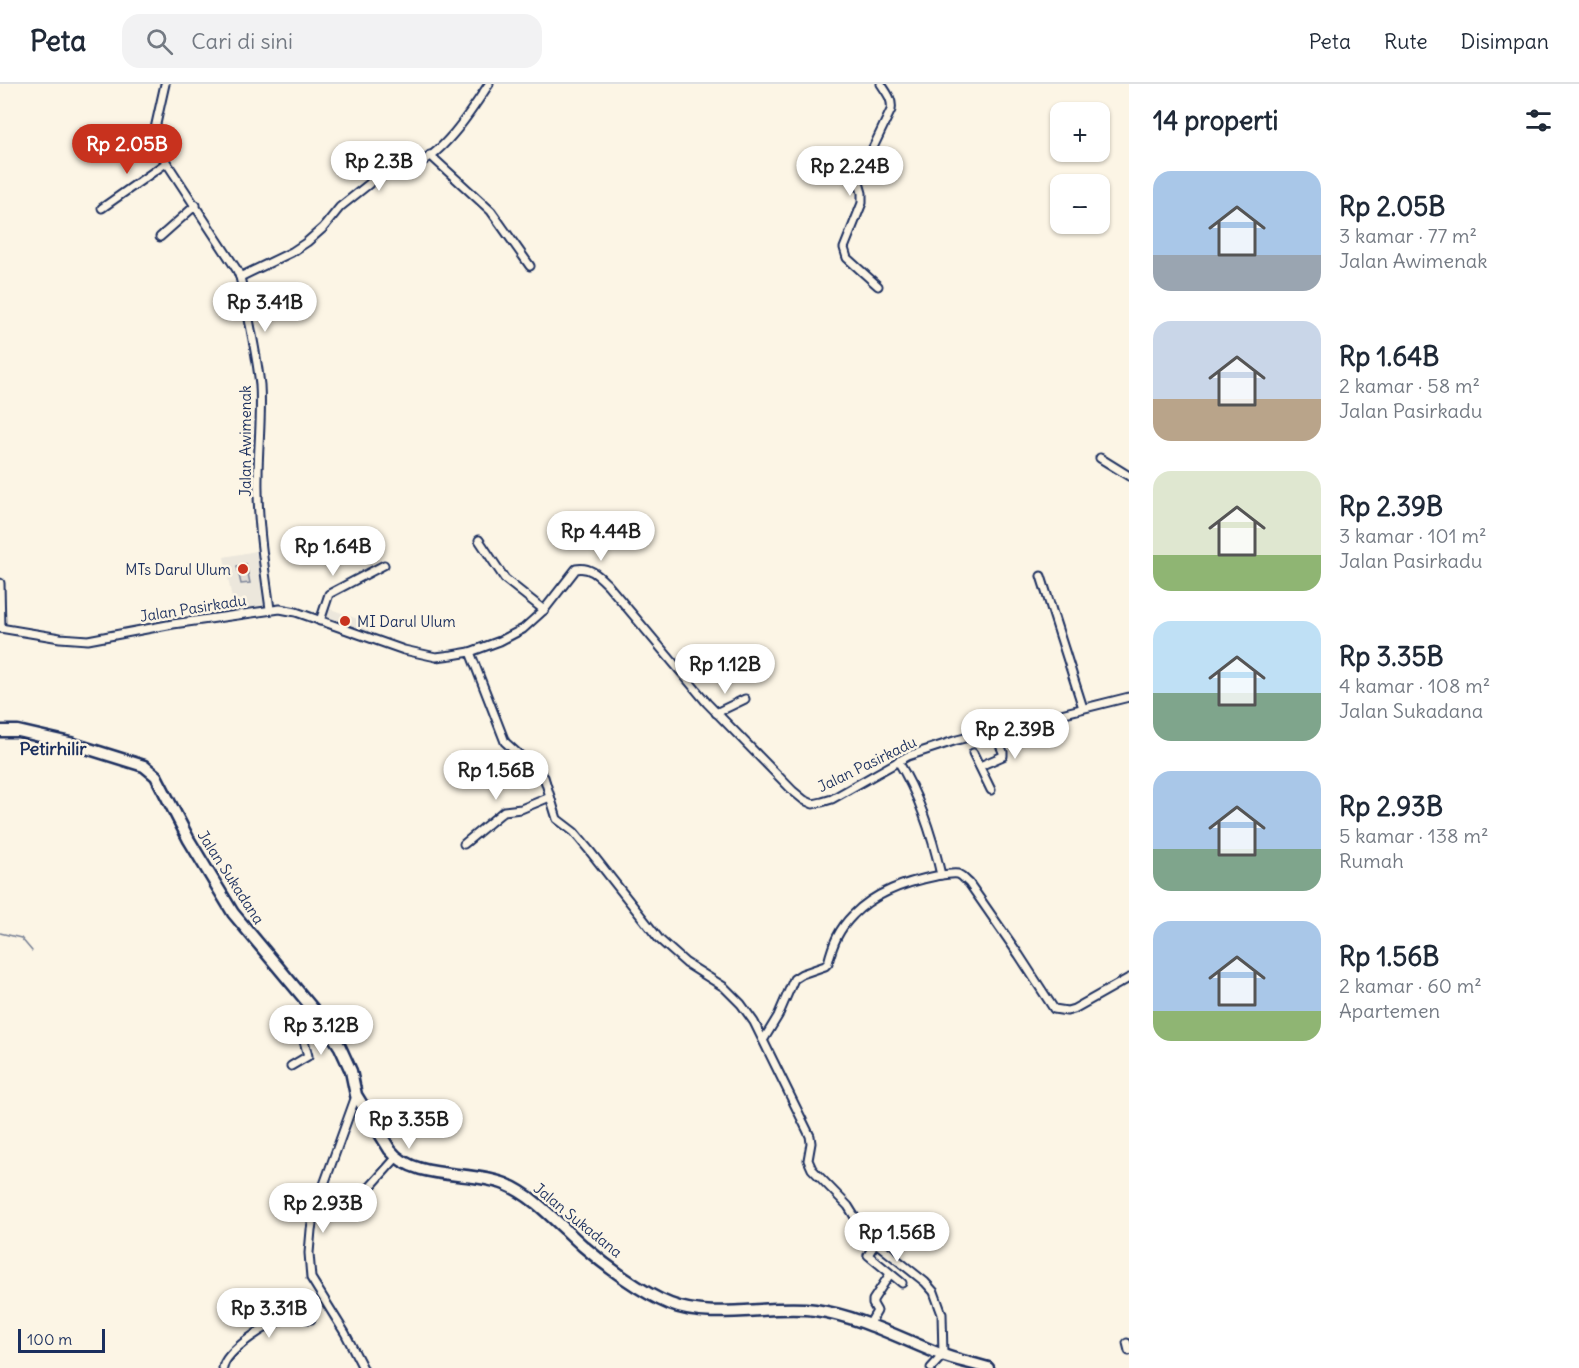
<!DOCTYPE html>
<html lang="id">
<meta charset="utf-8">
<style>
:root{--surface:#fff;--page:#f2f2f3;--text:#1f2937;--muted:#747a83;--line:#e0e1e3;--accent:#c8321e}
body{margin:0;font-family:Delius,sans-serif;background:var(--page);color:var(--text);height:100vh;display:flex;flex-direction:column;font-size:22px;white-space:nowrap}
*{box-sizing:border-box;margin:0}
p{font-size:20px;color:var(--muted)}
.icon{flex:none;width:33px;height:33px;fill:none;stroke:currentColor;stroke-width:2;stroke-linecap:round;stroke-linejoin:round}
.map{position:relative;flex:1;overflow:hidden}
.sheet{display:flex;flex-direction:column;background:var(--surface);width:450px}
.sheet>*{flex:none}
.fabs{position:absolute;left:1050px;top:18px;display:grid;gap:12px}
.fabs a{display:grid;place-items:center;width:60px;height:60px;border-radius:12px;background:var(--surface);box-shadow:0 2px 4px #0004;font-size:30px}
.scale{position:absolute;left:18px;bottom:15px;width:87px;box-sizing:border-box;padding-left:6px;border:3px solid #1b2f5e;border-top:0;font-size:16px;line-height:21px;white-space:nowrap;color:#1b2f5e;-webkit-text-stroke:4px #fcf5e5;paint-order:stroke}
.price{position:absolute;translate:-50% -51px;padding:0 14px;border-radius:21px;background:#fff;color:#222;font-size:20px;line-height:39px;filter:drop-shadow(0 2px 3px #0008)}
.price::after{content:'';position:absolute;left:50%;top:36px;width:18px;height:14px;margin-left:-9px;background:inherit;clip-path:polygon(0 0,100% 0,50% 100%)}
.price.on{background:var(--accent);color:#fff}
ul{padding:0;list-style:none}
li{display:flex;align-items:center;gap:18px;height:150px;padding:0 24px}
li span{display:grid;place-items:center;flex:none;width:168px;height:120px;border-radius:18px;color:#555}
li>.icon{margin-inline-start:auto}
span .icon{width:72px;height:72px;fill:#fffc;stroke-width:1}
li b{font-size:26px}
h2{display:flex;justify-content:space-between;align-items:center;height:72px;padding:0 24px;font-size:26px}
header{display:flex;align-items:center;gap:36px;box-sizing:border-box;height:84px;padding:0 30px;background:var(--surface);border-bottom:2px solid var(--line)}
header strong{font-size:28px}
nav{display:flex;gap:33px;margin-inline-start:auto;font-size:21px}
.search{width:420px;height:54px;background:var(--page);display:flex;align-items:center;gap:15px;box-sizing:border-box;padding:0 21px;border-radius:18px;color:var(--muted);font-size:22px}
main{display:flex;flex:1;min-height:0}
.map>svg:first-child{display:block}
.built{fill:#ece7dc}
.green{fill:#dfdbd4;stroke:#7d8599;stroke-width:1.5}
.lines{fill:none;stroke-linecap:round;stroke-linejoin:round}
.stream{stroke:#767f94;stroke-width:1.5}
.minor-casing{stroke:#1b2f5e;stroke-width:11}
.secondary-casing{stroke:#1b2f5e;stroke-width:15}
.minor{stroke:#fcf5e5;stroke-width:7}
.secondary{stroke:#fcf5e5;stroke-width:10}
.poi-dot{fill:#c8321e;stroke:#fcf5e5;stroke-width:2}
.labels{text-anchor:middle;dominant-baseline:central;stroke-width:5;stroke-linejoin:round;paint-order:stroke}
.street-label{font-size:15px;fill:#1b2f5e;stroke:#fcf5e5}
.poi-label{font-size:15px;fill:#1b2f5e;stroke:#fcf5e5;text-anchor:end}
.quarter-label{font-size:18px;font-weight:bold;fill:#1b2f5e;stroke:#fcf5e5}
</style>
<header>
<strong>Peta</strong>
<div class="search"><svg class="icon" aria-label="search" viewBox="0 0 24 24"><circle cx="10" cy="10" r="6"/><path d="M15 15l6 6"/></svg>Cari di sini</div>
<nav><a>Peta</a><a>Rute</a><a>Disimpan</a></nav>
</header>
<main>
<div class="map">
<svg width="1129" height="1284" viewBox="0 0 1129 1284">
<rect width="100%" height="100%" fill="#fcf5e5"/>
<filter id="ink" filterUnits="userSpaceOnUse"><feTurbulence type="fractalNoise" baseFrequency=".0167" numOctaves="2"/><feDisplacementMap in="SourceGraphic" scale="12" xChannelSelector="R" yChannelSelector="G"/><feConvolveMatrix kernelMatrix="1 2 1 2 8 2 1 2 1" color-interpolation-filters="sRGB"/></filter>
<g filter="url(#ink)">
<g class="built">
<path d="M256 467 266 521 263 524 248 527 232 515 224 473Z"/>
<path d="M328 524 371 540 366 552 323 536Z"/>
</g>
<path class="green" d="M246 480 250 499 241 500 237 482Z"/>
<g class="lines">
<path class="stream" d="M0 849 21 854 32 867"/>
<g class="minor-casing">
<g id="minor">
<path d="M165 0 154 49 155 61 237 186 240 193C248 229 256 265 260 301 262 332 258 362 258 393 257 437 264 481 270 525"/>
<path d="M430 71 491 127 530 182"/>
<path d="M102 124 166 79"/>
<path d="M160 153 196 121"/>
<path d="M240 193 292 168 307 158 323 144 340 123 369 100 384 83C393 81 402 85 412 82 442 73 472 26 489 0"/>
<path d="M878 202 847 174 844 164 862 119V109L858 95 891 26C893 16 887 9 881 0"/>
<path d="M1100 374 1129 392"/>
<path d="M479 456 505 495 544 526"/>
<path d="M1041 492 1083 624"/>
<path d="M0 499 1 544"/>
<path d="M320 537 329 510 384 481"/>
<path d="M0 544 60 554 88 556 173 540 280 525 296 528 404 566 436 573 452 571 470 568 500 557 523 545 544 526 576 485C590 482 599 492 608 501L707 619 793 707 804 716 813 720 822 718 832 715 908 672 957 656 1129 613"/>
<path d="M470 568 505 658 544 693 557 735 574 748 589 766 659 855 686 879 724 903 741 920 754 938 810 1052 811 1059 808 1076 812 1085 848 1122 866 1151 925 1198 934 1208 942 1230 943 1271 931 1284"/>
<path d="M716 629 745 615"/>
<path d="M973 669 991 706"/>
<path d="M898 677C920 713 932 750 941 791"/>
<path d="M980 682 1003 672V668L994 647"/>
<path d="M464 760 504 727 521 725 550 713"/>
<path d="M764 955 778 932 794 895 802 890 825 882 828 879C833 859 839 845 853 831 875 808 906 798 936 792 942 791 952 789 958 790 963 792 965 796 969 799L1019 871 1054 925 1067 927 1074 925 1129 894"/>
<path d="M291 982 308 972 303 953 306 948 323 937"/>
<path d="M356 1012 314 1128 311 1146 309 1169 311 1194 345 1249 363 1284"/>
<path d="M362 1112 396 1074"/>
<path d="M873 1163 868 1171 902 1199"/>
<path d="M869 1241 877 1227 873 1220V1216L890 1190"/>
<path d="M1127 1259 1129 1267"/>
<path d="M223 1284C225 1267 271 1237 288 1234 295 1232 303 1235 311 1235"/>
</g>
</g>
<g class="secondary-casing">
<path id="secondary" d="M0 647H18L70 659 144 682 156 692 189 756 233 829 323 937 340 963 351 987 356 1011 390 1066C414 1097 470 1086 505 1100 535 1112 559 1141 583 1162 606 1182 642 1209 670 1220 713 1237 770 1220 815 1226 859 1232 899 1254 940 1270 955 1276 972 1279 988 1284"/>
</g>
<use href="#minor" class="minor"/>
<use href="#secondary" class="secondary"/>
</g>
</g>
<g class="poi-dot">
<circle cx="243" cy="485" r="6"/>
<circle cx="345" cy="537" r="6"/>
</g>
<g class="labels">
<g class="street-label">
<text transform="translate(245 357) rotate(-90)">Jalan Awimenak</text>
<text transform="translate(193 524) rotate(-9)">Jalan Pasirkadu</text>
<text transform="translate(867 680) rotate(-26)">Jalan Pasirkadu</text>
<text transform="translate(231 793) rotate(57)">Jalan Sukadana</text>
<text transform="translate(578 1136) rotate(39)">Jalan Sukadana</text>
</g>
<g class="poi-label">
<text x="231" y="485">MTs Darul Ulum</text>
<text x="357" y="537" text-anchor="start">MI Darul Ulum</text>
</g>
<g class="quarter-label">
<text x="53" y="664">Petirhilir</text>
</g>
</g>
</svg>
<div class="fabs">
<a>+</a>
<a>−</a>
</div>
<div class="scale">100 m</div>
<b class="price on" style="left:127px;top:91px">Rp 2.05B</b>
<b class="price" style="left:379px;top:108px">Rp 2.3B</b>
<b class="price" style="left:850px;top:113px">Rp 2.24B</b>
<b class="price" style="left:265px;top:249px">Rp 3.41B</b>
<b class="price" style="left:601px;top:478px">Rp 4.44B</b>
<b class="price" style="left:333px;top:493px">Rp 1.64B</b>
<b class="price" style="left:725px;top:611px">Rp 1.12B</b>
<b class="price" style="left:1015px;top:676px">Rp 2.39B</b>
<b class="price" style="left:496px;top:717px">Rp 1.56B</b>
<b class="price" style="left:321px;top:972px">Rp 3.12B</b>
<b class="price" style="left:409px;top:1066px">Rp 3.35B</b>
<b class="price" style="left:323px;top:1150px">Rp 2.93B</b>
<b class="price" style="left:897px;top:1179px">Rp 1.56B</b>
<b class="price" style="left:269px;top:1255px">Rp 3.31B</b>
</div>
<section class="sheet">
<h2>14 properti<svg class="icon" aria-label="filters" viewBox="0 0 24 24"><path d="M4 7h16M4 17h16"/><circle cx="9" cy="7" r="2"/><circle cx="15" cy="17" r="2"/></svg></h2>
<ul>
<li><span style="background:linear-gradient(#a9c7e8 70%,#9aa5b1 0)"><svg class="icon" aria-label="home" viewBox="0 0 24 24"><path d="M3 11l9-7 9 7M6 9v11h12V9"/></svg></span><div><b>Rp 2.05B</b><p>3 kamar · 77 m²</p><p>Jalan Awimenak</p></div></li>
<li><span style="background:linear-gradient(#c9d6e8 65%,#b9a48a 0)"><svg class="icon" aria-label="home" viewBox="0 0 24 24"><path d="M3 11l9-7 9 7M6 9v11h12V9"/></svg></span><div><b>Rp 1.64B</b><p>2 kamar · 58 m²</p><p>Jalan Pasirkadu</p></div></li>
<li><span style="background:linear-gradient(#dfe7d0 70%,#8fb573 0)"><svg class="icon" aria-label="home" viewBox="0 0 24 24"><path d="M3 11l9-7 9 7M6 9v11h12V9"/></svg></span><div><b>Rp 2.39B</b><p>3 kamar · 101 m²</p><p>Jalan Pasirkadu</p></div></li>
<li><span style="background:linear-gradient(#bfe0f5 60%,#7fa58c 0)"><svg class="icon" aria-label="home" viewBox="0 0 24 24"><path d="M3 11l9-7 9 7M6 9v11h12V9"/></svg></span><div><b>Rp 3.35B</b><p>4 kamar · 108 m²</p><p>Jalan Sukadana</p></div></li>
<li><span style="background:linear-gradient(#a9c7e8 65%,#7fa58c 0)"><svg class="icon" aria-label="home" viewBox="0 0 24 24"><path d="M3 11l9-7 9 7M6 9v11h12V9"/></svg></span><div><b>Rp 2.93B</b><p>5 kamar · 138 m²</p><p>Rumah</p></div></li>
<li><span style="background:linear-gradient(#a9c7e8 75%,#8fb573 0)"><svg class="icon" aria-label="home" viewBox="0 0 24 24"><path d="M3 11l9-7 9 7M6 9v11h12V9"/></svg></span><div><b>Rp 1.56B</b><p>2 kamar · 60 m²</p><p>Apartemen</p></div></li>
</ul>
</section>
</main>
